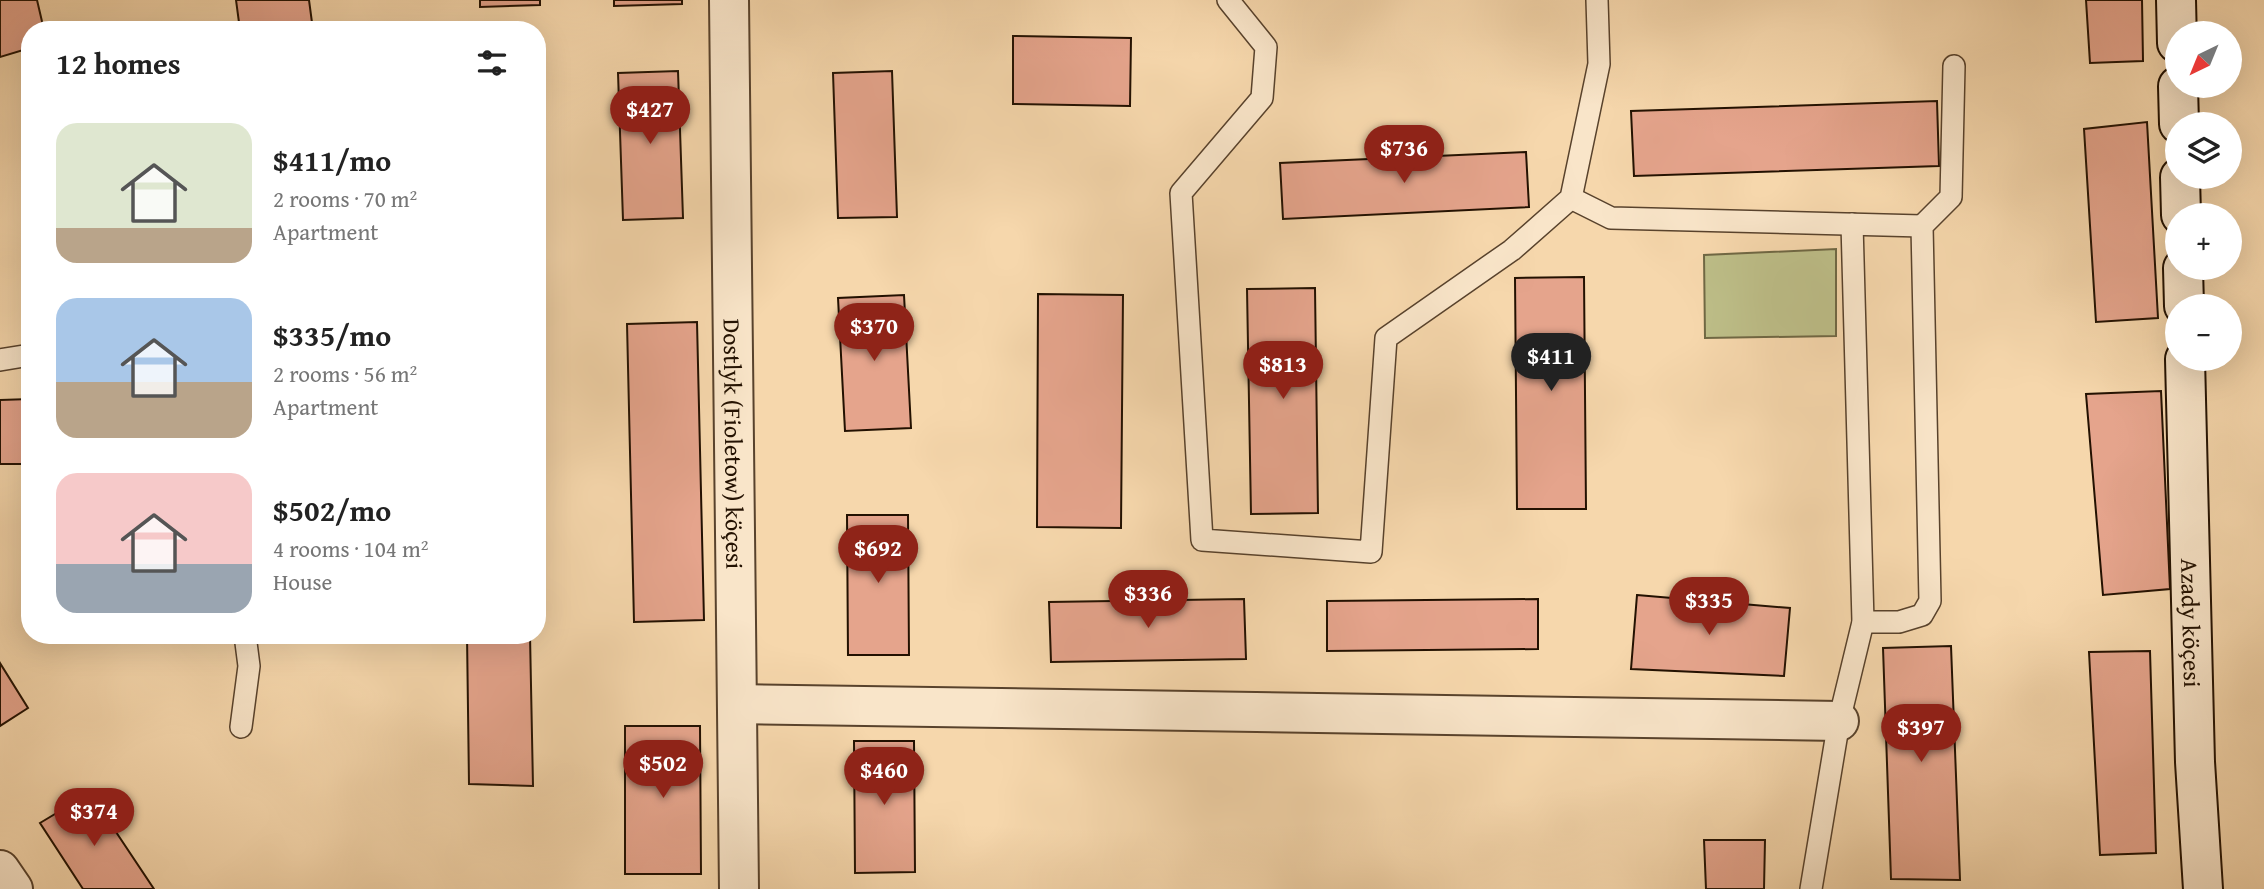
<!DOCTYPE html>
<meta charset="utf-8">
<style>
:root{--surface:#fff;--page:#f6f6f6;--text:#222;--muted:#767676;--accent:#8f2418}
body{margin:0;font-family:"Gentium Book Plus",serif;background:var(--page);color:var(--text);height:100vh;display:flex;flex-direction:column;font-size:26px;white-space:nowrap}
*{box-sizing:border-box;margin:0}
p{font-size:23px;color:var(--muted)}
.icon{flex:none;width:38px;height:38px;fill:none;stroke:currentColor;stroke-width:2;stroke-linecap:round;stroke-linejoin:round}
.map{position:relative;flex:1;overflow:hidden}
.sheet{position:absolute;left:21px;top:21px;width:525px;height:623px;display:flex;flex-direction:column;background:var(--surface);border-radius:28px;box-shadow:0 7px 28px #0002}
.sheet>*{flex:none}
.needle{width:46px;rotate:223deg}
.controls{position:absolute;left:2165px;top:21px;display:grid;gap:14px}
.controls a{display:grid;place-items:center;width:77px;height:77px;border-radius:50%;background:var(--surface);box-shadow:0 7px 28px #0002;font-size:35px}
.price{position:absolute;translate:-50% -60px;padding:0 16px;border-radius:24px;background:var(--accent);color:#fff;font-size:23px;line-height:46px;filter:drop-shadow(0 2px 4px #0008)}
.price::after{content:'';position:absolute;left:50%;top:42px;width:21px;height:16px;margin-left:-10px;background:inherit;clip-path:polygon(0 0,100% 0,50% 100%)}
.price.selected{background:#222;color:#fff}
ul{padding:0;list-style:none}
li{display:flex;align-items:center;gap:21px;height:175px;padding:0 35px}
li span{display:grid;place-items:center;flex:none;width:196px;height:140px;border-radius:21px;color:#555}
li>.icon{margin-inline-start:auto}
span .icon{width:84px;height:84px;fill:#fffc;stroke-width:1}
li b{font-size:30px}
h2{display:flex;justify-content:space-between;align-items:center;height:84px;padding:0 35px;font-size:30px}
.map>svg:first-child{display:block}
.green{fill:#bdbe88;stroke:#706844;stroke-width:2}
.building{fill:#e5a48c;stroke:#231101;stroke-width:2}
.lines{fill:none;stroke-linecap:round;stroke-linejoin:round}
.service-casing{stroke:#58422c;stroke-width:24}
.minor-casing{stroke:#58422c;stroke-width:42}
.secondary-casing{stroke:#231101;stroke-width:42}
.service{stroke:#f9e5c9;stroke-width:21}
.minor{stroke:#f9e5c9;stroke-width:38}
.secondary{stroke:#f9e5c9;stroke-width:38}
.labels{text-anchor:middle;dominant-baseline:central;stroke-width:7;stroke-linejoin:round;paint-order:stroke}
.street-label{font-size:24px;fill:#231101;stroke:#f9e5c9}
</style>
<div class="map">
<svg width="2264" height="889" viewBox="0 0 2264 889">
<rect width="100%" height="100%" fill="#f6d7ac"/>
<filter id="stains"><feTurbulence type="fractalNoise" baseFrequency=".00286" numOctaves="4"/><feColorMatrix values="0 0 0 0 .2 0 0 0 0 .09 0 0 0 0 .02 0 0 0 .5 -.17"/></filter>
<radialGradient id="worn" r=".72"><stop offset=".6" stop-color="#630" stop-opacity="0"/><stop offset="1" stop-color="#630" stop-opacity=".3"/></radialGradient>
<path class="green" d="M1836 249V336L1705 338 1704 255Z"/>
<g class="building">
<path d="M0 0H37L44 30H30V48L0 57Z"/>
<path d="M236 0H309L313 30H240Z"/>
<path d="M480 0H540V5L480 7Z"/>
<path d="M614 0H682V4L614 6Z"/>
<path d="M2086 0H2142L2143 61 2090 63Z"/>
<path d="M1013 36 1131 38 1130 106 1013 104Z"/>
<path d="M678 71 683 218 623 220 618 73Z"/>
<path d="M892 71 897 217 838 218 833 73Z"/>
<path d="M1937 101 1939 166 1634 176 1631 111Z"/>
<path d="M2147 122 2158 318 2096 322 2084 129Z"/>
<path d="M1526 152 1529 207 1283 219 1280 163Z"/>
<path d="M1584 277 1586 509H1517L1515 278Z"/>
<path d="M1315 288 1318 513 1251 514 1247 289Z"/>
<path d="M1038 294 1123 295 1121 528 1037 527Z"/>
<path d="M904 295 911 428 845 431 838 298Z"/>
<path d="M697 322 704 620 634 622 627 324Z"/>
<path d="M2161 391 2170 589 2103 595 2086 394Z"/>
<path d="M30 399V464H0V400Z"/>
<path d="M847 515H908L909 655H848Z"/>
<path d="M1637 595 1790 608 1784 676 1631 669Z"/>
<path d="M1244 599 1246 659 1051 662 1049 602Z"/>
<path d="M1538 599V649L1327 651V601Z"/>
<path d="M467 635H530L533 786 469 784Z"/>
<path d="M1951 646 1960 880 1891 879 1883 648Z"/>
<path d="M2150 651 2156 853 2100 855 2089 652Z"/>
<path d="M0 663 28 708 0 726Z"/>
<path d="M625 726H700L701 874H625Z"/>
<path d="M854 741H914L915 872 855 873Z"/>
<path d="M90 793 154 889H83L40 823Z"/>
<path d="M1704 840H1765L1764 889H1706Z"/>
</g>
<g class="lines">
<g class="service-casing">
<g id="service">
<path d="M1228 0 1266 47 1262 98 1181 193 1202 540 1371 552 1386 338 1512 250 1571 198 1599 64 1597 0"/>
<path d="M1571 198 1611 218 1922 226"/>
<path d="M0 360 30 355"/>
<path d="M1863 622H1899L1922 615 1930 601 1922 226 1951 197 1954 66"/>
<path d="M241 727 249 666 245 635"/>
<path d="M1811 889 1839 721 1863 622 1852 224"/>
</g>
</g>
<g class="minor-casing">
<g id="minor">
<path id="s1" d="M729 0 739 889"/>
<path d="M737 704 1839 721"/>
<path d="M0 870 13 889"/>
</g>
</g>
<g class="secondary-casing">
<g id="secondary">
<path d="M2176 0 2177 43"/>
<path d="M2178 86 2179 124"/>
<path d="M2180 177 2181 215"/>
<path d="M2183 268 2184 306"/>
<path id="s2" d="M2185 359 2195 762 2203 889"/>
</g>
</g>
<use href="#service" class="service"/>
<use href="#minor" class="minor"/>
<use href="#secondary" class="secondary"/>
</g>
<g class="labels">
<g class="street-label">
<text stroke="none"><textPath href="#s1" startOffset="444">Dostlyk (Fioletow) köçesi</textPath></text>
<text stroke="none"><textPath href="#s2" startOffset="264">Azady köçesi</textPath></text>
</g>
</g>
<rect width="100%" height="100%" filter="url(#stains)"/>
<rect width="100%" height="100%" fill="url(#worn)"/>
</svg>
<div class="controls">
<a><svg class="needle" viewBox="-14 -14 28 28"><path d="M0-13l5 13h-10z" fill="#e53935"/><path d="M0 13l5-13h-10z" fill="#767676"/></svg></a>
<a><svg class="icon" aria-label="layers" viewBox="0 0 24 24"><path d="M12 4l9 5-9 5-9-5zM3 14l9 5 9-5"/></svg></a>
<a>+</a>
<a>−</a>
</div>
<b class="price" style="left:650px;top:146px">$427</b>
<b class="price" style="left:1404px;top:185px">$736</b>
<b class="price" style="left:874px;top:363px">$370</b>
<b class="price selected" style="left:1551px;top:393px">$411</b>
<b class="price" style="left:1283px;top:401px">$813</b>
<b class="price" style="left:878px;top:585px">$692</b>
<b class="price" style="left:1148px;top:630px">$336</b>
<b class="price" style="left:1709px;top:637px">$335</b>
<b class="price" style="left:1921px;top:764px">$397</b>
<b class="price" style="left:663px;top:800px">$502</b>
<b class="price" style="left:884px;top:807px">$460</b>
<b class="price" style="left:94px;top:848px">$374</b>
<section class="sheet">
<h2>12 homes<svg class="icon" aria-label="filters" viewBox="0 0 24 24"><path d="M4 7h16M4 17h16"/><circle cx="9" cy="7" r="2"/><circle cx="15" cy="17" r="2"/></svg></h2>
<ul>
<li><span style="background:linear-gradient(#dfe7d0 75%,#b9a48a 0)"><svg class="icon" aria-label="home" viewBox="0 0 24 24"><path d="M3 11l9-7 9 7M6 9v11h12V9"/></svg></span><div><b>$411/mo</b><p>2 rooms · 70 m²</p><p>Apartment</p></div></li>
<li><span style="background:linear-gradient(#a9c7e8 60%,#b9a48a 0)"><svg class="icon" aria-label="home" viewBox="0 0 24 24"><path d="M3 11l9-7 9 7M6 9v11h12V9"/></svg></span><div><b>$335/mo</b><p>2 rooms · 56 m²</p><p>Apartment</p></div></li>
<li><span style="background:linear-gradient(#f6c9c9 65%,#9aa5b1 0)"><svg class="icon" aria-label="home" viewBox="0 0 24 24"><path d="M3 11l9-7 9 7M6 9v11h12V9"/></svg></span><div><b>$502/mo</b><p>4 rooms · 104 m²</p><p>House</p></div></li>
</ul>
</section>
</div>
